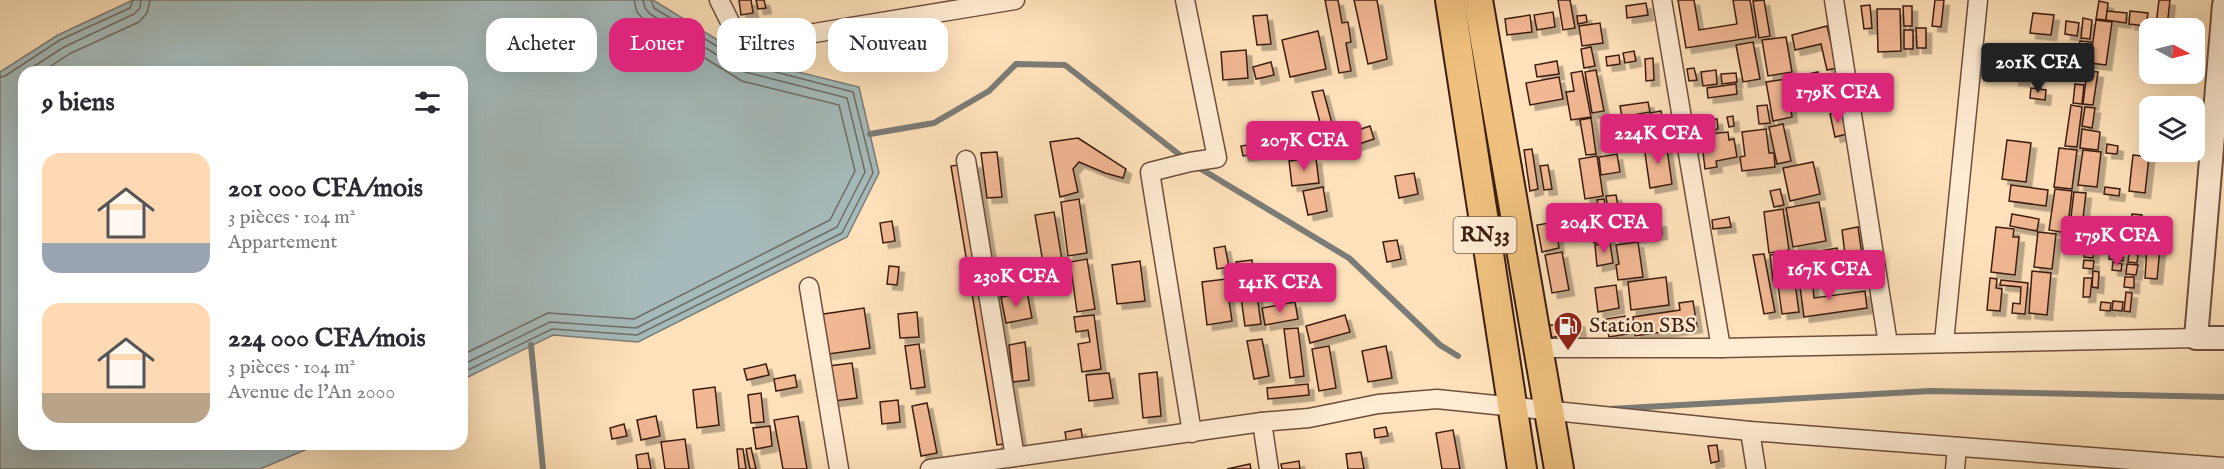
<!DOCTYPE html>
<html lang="fr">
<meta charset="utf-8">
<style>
:root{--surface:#fff;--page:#f2f2f3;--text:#2b2b33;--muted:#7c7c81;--accent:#db2777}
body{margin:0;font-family:"IM FELL English",serif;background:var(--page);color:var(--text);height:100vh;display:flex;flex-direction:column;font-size:22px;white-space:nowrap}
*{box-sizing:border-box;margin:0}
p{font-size:20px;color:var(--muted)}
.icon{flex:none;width:33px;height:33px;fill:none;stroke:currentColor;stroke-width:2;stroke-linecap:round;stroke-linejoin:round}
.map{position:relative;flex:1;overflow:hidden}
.panel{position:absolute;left:18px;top:66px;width:450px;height:384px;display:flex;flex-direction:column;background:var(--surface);border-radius:18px;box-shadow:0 6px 24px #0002}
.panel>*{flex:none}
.guide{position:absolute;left:486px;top:18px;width:570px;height:54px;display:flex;gap:12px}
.needle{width:39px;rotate:97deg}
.fabs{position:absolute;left:2139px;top:18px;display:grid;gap:12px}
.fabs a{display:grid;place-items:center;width:66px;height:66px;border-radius:12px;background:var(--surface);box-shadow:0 6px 24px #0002;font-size:30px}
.price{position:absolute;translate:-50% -51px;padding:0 14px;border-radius:6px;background:var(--accent);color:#fff;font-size:20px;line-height:39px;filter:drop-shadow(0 2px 3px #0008)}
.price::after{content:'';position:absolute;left:50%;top:36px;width:18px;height:14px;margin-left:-9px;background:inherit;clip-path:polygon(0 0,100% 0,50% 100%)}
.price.on{background:#222;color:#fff}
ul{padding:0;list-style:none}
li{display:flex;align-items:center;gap:18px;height:150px;padding:0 24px}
li span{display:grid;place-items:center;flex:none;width:168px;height:120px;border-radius:18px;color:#555}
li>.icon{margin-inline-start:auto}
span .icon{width:72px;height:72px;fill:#fffc;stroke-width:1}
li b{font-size:26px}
h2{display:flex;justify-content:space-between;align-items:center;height:72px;padding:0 24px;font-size:26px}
.tag{padding:0 21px;border-radius:18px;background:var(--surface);box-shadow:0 6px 24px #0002;font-size:21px;line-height:54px}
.tag.on{background:var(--accent);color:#fff}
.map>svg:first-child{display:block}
.water{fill:#a5bbbb;stroke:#7b7c77;stroke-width:1.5}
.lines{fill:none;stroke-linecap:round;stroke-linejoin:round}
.shore{stroke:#706c66;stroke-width:1.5}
.stream{stroke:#7b7c77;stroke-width:6}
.building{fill:#f2b894;stroke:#3c1d11;stroke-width:1.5;filter:url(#shadow)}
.minor-casing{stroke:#6d4e3c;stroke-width:21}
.tertiary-casing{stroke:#6d4e3c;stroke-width:26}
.primary-casing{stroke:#3c1d11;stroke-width:32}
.minor{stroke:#ffecd3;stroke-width:18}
.tertiary{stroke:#ffecd3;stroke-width:22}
.primary{stroke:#f0c17e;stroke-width:28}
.labels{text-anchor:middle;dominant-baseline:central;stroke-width:4.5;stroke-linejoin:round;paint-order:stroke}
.shield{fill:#ffecd3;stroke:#765b4b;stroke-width:1.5}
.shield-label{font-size:21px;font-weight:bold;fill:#3c1d11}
.poi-label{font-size:22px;fill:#3c1d11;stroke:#ffecd3;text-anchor:start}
</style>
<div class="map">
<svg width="2224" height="469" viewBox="0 0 2224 469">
<defs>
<filter id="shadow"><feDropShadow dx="5.5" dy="5.5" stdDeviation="0" flood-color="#0004"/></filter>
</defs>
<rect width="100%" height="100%" fill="#ffe2bb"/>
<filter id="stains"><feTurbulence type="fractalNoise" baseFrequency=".00333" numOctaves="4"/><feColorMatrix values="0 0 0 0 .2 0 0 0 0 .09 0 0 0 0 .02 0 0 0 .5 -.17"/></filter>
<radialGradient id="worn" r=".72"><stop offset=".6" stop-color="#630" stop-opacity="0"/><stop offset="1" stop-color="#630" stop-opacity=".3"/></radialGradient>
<path class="water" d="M133 0H653L750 60 859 87 879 173 847 237 638 342 553 335 462 380V72H24V444H319L260 469H0V72L58 35Z"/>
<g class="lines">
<g class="shore">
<path d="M25 72 64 47 134 14 140 8 141 0"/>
<path d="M42 72 69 54 139 22 147 13 150 0"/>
<path d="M0 77 5 76 60 40 130 8 133 0"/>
<path d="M462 355 548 313 634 319 830 220 855 171 839 105 742 81 645 21 637 12 634 0"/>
<path d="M462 365 550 322 636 328 837 227 865 172 847 98 745 72 650 14 645 8 643 0"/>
<path d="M462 373 552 329 637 335 842 233 873 173 853 92 748 65 654 8 651 0"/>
</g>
<g class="stream">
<path d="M870 134 934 123 989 91 1016 64 1065 65 1185 159"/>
<path d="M1196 166 1349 258 1440 345 1458 356"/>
<path d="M531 345 543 469"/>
<path d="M1609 409 1930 391 2224 397"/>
</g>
</g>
<g class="building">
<path d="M739 0H751L753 13 741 15Z"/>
<path d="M756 0H764L766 8 758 9Z"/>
<path d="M1325 0H1338L1342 23 1348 22 1351 42 1346 43 1351 71 1339 73Z"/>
<path d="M1354 0H1377L1387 59 1368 64Z"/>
<path d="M1558 0H1570L1575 28 1563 30Z"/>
<path d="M1678 0H1694L1699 30 1737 24 1733 0H1750L1756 37 1686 48Z"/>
<path d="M1764 0 1770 36 1759 38 1753 1Z"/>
<path d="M1935 0H1944L1941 27 1932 26Z"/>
<path d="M2159 0H2170L2167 26 2156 25Z"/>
<path d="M2099 1 2108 3 2106 20 2096 19Z"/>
<path d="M1646 3 1648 15 1627 18 1626 6Z"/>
<path d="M1870 5 1872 28 1864 29 1861 6Z"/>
<path d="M1903 6H1912V26H1904Z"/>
<path d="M1877 9H1900L1901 51 1878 52Z"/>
<path d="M2107 11 2127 13 2126 23 2106 20Z"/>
<path d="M2130 11 2148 13 2146 26 2129 24Z"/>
<path d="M1553 12 1555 27 1537 30 1534 15Z"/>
<path d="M2033 13 2054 15 2051 35 2030 33Z"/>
<path d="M1267 15 1271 44 1257 45 1253 16Z"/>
<path d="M1530 15 1532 32 1507 35 1505 19Z"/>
<path d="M1586 15 1587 22 1578 24 1577 16Z"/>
<path d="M2083 18 2092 20 2090 39 2081 38Z"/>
<path d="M2096 20 2112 22 2106 65 2090 63Z"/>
<path d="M2066 21 2079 23 2077 36 2065 34Z"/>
<path d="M1600 23 1603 43 1582 46 1579 26Z"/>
<path d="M1827 26 1837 68 1827 70 1821 44 1795 50 1792 35Z"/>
<path d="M1916 28H1926V48H1917Z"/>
<rect x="1904" y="30" width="9" height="19"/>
<path d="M1318 31 1326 69 1290 77 1282 40Z"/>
<path d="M1786 37 1792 72 1768 76 1762 40Z"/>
<path d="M2080 41 2091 42 2089 63 2077 62Z"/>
<path d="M1753 42 1760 79 1743 82 1736 45Z"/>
<path d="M1591 47 1595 66 1584 68 1581 49Z"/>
<path d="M1246 50 1248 78 1223 80 1221 52Z"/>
<path d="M1634 51 1636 61 1625 63 1623 53Z"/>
<path d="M2017 54 2040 57 2038 75 2025 73 2024 81 2013 80Z"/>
<path d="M1619 55 1620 64 1607 66 1606 57Z"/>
<path d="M1653 58 1654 80 1646 81 1645 59Z"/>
<path d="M1557 61 1559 74 1537 77 1535 65Z"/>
<path d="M1271 62 1274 75 1256 79 1253 67Z"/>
<path d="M1694 68 1697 80 1689 81 1687 69Z"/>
<path d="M1596 70 1604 111 1592 113 1585 72Z"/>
<path d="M1716 70 1717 84 1703 86 1701 72Z"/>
<path d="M1582 71 1591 117 1571 120 1566 92 1574 91 1571 73Z"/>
<path d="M2087 71 2098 72 2093 105 2083 104Z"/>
<path d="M1818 72 1823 92 1803 97 1798 76Z"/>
<path d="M1736 73 1737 82 1722 84 1721 74Z"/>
<path d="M1559 77 1563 99 1530 105 1526 83Z"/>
<path d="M1786 79 1792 117 1773 121 1766 82Z"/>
<path d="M1836 81 1841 102 1831 104 1826 83Z"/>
<path d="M1736 84 1737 94 1708 98 1707 88Z"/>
<path d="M2075 84 2084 85 2082 104 2073 103Z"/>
<path d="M2031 88 2046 90 2045 100 2030 98Z"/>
<path d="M1323 90 1333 127 1322 130 1312 92Z"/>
<path d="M1648 102 1650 112 1622 117 1620 106Z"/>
<path d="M1767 105 1770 123 1759 124 1757 106Z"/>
<path d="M2071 105 2082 107 2077 147 2065 146Z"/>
<path d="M2085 107 2095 108 2092 128 2082 126Z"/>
<path d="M1661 111 1665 137 1654 139 1650 113Z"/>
<path d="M1841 111 1847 134 1835 137 1830 114Z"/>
<path d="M1733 116 1734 126 1729 127 1727 117Z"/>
<path d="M1591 118 1596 154 1586 155 1580 120Z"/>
<path d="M1717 119 1718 129 1703 132 1702 122Z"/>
<path d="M1783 124 1791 161 1777 164 1769 127Z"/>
<path d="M1370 126 1374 139 1347 148 1343 135Z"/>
<path d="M1766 129 1769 153H1774L1775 167 1742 171 1740 157 1745 156 1742 132Z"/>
<path d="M2082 129 2100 132 2098 150 2080 148Z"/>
<path d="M1728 132 1729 140 1734 139 1737 157 1716 161 1717 167 1705 169 1701 135Z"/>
<path d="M1314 135 1315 145 1243 156 1241 146Z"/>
<path d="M1078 138 1126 169 1123 178 1105 173 1079 162 1073 169 1078 192 1060 197 1050 142Z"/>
<path d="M2007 140 2031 143 2026 182 2002 179Z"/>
<path d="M1666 142 1672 184 1650 188 1644 146Z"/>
<path d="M2107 144 2118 146 2117 154 2106 153Z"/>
<path d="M2059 148 2077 150 2072 189 2054 187Z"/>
<path d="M1532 149 1538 189 1530 191 1524 150Z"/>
<path d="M2083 150 2101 152 2097 187 2078 185Z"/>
<path d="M997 152 1002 197 987 198 981 153Z"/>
<path d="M1617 154 1620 172 1601 175 1599 157Z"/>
<path d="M2133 155 2149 157 2145 193 2129 191Z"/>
<path d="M1597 156 1603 196 1585 199 1579 159Z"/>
<path d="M1316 158 1319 183 1292 186 1289 161Z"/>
<path d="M976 162 1021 441 997 445 951 166Z"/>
<path d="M1813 162 1820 194 1790 201 1783 168Z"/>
<path d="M1548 165 1552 189 1544 190 1540 166Z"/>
<path d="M1414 173 1418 194 1399 198 1395 176Z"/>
<path d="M2011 185 2048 190 2046 206 2009 201Z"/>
<path d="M1323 187 1327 211 1308 215 1303 191Z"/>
<path d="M2105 187 2120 189 2119 196 2104 194Z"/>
<path d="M1780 189 1784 205 1774 207 1770 191Z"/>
<path d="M2055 189 2072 191 2067 233 2049 230Z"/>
<path d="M2074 192 2086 193 2081 235 2069 234Z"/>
<path d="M1616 195 1620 216 1609 218 1606 196Z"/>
<path d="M1079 199 1087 253 1068 256 1061 202Z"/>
<path d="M1604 199 1607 217 1600 218 1597 200Z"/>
<path d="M1819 202 1826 241 1793 247 1786 208Z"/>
<path d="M1783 209 1789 250 1769 253 1764 212Z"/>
<path d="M1054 212 1062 260 1043 263 1035 215Z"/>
<path d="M2012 214 2039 219 2037 231 2010 226Z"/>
<path d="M2132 214 2142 215 2139 242 2129 241Z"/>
<path d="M1729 217 1731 227 1713 229 1712 220Z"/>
<path d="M1618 220 1621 237 1614 238 1612 221Z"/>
<path d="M892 221 895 241 883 243 880 223Z"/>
<path d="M1607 221 1610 241 1594 243 1591 223Z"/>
<path d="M1661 221 1662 234 1629 238 1627 226Z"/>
<path d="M1555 222 1559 248 1542 252 1537 225Z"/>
<path d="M2086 223 2094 224 2093 236 2084 235Z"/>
<path d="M1858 227 1865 276 1848 278 1842 230Z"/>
<path d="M1996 227 2014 229 2013 237H2019L2015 275 1991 272Z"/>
<path d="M2111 230 2119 231 2118 239 2110 238Z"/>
<path d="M2038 232 2056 234 2052 269 2034 267Z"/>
<path d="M2086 238 2096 240 2094 248 2085 246Z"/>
<path d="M1397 240 1401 259 1387 262 1383 242Z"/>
<path d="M1638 242 1643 277 1618 280 1616 265 1619 264 1616 245Z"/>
<path d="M1610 243 1613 263 1597 266 1595 245Z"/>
<path d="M2128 245 2143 246 2142 253 2128 251Z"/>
<path d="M1225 246 1229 267 1217 269 1214 248Z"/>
<path d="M2147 247 2160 248 2157 279 2145 278Z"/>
<path d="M1837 248 1841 272 1810 277 1806 253Z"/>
<path d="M2085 249 2094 250 2093 258 2084 257Z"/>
<path d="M2110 251 2123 252V261L2109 259Z"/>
<path d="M1562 252 1569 290 1552 293 1545 255Z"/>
<path d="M1794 252 1797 278 1773 281 1770 255Z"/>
<path d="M2129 253 2138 255 2137 263 2128 262Z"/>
<path d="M1764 254 1775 312 1764 314 1753 255Z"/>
<path d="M1087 259 1095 309 1077 312 1070 262Z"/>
<path d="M1252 260 1261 324 1245 326 1236 262Z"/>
<path d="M2084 260 2094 261 2093 269 2083 268Z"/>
<path d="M1140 261 1145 301 1117 304 1112 265Z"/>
<path d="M2113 262 2122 264 2121 271 2112 270Z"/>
<path d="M2127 264 2138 265 2136 275 2126 274Z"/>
<path d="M889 266 899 267 897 285 887 284Z"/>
<path d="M2032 271 2051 273 2047 315 2029 313Z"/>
<path d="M2093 271 2099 272 2098 288 2092 287Z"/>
<path d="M1666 277 1669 305 1631 310 1628 282Z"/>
<path d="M1812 277 1814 298 1865 291 1867 308 1804 317 1799 279Z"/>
<path d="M2125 277H2134V288L2124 287Z"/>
<path d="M1990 278 1997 279 1996 288 2002 289 2000 311 1987 310Z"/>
<path d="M2084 278H2092L2090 297H2083Z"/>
<path d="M1226 279 1232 321 1207 325 1202 282Z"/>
<path d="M2001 280 2028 283 2025 314 2012 313 2013 303 2020 304 2021 287 2000 285Z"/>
<path d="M1795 283 1799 312 1782 314 1778 285Z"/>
<path d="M1616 285 1619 308 1598 312 1595 288Z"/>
<path d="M1027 292 1032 318 1006 323 1001 297Z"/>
<path d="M2126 292 2132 293 2130 312 2124 311Z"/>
<path d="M1693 301 1697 327 1635 336 1633 317 1680 310 1679 303Z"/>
<path d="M2113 301 2123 302 2122 311 2112 310Z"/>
<path d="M1295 302 1298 319 1265 325 1262 308Z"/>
<path d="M2101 302 2111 303 2110 311 2100 310Z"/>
<path d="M864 308 870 348 822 355 817 315Z"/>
<path d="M917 312 919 337 900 338 898 314Z"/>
<path d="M1094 315 1101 369 1082 372 1078 344 1090 342 1088 330 1076 332 1074 317Z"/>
<path d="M1345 315 1350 332 1310 343 1306 326Z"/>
<path d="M1625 316 1628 334 1609 337 1606 319Z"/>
<path d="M1579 321 1581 333 1548 338 1546 326Z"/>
<path d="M1298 328 1304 376 1290 378 1284 329Z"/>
<path d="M1262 339 1269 376 1254 379 1247 341Z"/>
<path d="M1025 342 1029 380 1013 382 1009 345Z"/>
<path d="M919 344 925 387 911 389 905 346Z"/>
<path d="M1329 346 1336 388 1319 391 1312 349Z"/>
<path d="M1386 346 1392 378 1368 382 1362 351Z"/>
<path d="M852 363 857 398 834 401 829 366Z"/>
<path d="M766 364 769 375 747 380 744 369Z"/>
<path d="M1157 372 1161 416 1143 418 1139 374Z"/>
<path d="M1109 373 1113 398 1089 401 1086 375Z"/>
<path d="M795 375 797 387 776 391 774 379Z"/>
<path d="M1308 384 1309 395 1268 399 1267 388Z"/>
<path d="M715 387 719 425 697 428 693 390Z"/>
<path d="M761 393 764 422 751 423 748 395Z"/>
<path d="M898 400 900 422 882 424 880 402Z"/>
<path d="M927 403 937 453 921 456 912 406Z"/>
<path d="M656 416 660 436 641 440 637 420Z"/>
<path d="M798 416 807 469H783L774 420Z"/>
<path d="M624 424 627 436 612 439 610 428Z"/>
<path d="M770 426 772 446 756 449 753 428Z"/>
<path d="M1386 427 1388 436 1375 438 1374 429Z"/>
<path d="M1081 429 1083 442 1067 444 1065 432Z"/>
<path d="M1453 430 1460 469H1442L1436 433Z"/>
<path d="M685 439 689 469H665L661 442Z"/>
<path d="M1717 445 1719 461 1711 463 1708 446Z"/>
<path d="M751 448 756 469H750L746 449Z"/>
<path d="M737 449H743L746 469H739Z"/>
<path d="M1361 452 1364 469H1348L1346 454Z"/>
<path d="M648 453 651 469H638L636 455Z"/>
<path d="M1299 461 1300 469H1282L1281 464Z"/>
<path d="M1250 464 1251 469H1227Z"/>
</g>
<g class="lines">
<g class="minor-casing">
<g id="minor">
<path d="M719 0 737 36 790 37 1015 0"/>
<path d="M1185 0 1217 158 1190 162 1150 172 1192 433"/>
<path d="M1662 0 1721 348"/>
<path d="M1834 0 1888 344"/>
<path d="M966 160 1015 457"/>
<path d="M809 287 839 469"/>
<path d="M1944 342 1978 0"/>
<path d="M1539 348H1721L2196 338"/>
<path d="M1262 422 1269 469"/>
<path d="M1750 431 1756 469"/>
<path d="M930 469 1262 422 1309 418 1378 404 1437 399 1750 431 2224 467"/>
<path d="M1955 469 1957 447"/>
</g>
</g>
<g class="tertiary-casing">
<path id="tertiary" d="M2224 5 2196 338H2224"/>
</g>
<g class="primary-casing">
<g id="primary">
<path d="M1450 0 1522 469"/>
<path d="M1478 0 1559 469"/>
</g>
</g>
<use href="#minor" class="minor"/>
<use href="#tertiary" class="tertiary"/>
<use href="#primary" class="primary"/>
</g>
<defs>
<g id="fuel-pin" transform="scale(1.5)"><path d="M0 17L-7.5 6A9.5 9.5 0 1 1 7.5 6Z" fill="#8f2418" stroke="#ffecd3"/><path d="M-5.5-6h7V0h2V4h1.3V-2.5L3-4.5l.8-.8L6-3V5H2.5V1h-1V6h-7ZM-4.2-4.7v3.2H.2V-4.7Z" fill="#fff"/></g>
</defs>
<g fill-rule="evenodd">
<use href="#fuel-pin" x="1568" y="326"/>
</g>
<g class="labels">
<rect class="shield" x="1453.5" y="217" width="63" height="36" rx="4.5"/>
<g class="shield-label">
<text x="1485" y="235">RN33</text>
</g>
<g class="poi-label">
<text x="1589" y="326">Station SBS</text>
</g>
</g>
<rect width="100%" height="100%" filter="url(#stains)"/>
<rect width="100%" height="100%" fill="url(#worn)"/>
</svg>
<div class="fabs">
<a><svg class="needle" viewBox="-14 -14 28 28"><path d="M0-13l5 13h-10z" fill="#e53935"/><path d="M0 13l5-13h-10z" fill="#7c7c81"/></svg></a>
<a><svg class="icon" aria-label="layers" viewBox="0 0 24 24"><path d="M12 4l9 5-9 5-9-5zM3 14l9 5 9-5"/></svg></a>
</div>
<b class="price on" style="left:2038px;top:94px">201K CFA</b>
<b class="price" style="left:1838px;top:124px">179K CFA</b>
<b class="price" style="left:1658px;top:165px">224K CFA</b>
<b class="price" style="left:1304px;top:172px">207K CFA</b>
<b class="price" style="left:1604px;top:254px">204K CFA</b>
<b class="price" style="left:2117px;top:267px">179K CFA</b>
<b class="price" style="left:1829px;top:301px">167K CFA</b>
<b class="price" style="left:1016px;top:308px">230K CFA</b>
<b class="price" style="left:1280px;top:314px">141K CFA</b>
<div class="guide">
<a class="tag">Acheter</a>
<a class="tag on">Louer</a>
<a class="tag">Filtres</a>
<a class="tag">Nouveau</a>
</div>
<section class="panel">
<h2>9 biens<svg class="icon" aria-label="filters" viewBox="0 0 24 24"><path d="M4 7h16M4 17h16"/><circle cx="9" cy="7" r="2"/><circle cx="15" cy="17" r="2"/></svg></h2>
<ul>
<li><span style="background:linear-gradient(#ffd9b3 75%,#9aa5b1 0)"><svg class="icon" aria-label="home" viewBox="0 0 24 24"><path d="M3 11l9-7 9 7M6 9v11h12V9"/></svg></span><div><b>201 000 CFA/mois</b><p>3 pièces · 104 m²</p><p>Appartement</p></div></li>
<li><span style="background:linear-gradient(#ffd9b3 75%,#b9a48a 0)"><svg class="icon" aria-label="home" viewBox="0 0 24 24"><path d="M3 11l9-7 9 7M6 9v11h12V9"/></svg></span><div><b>224 000 CFA/mois</b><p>3 pièces · 104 m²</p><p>Avenue de l'An 2000</p></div></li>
</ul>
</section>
</div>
